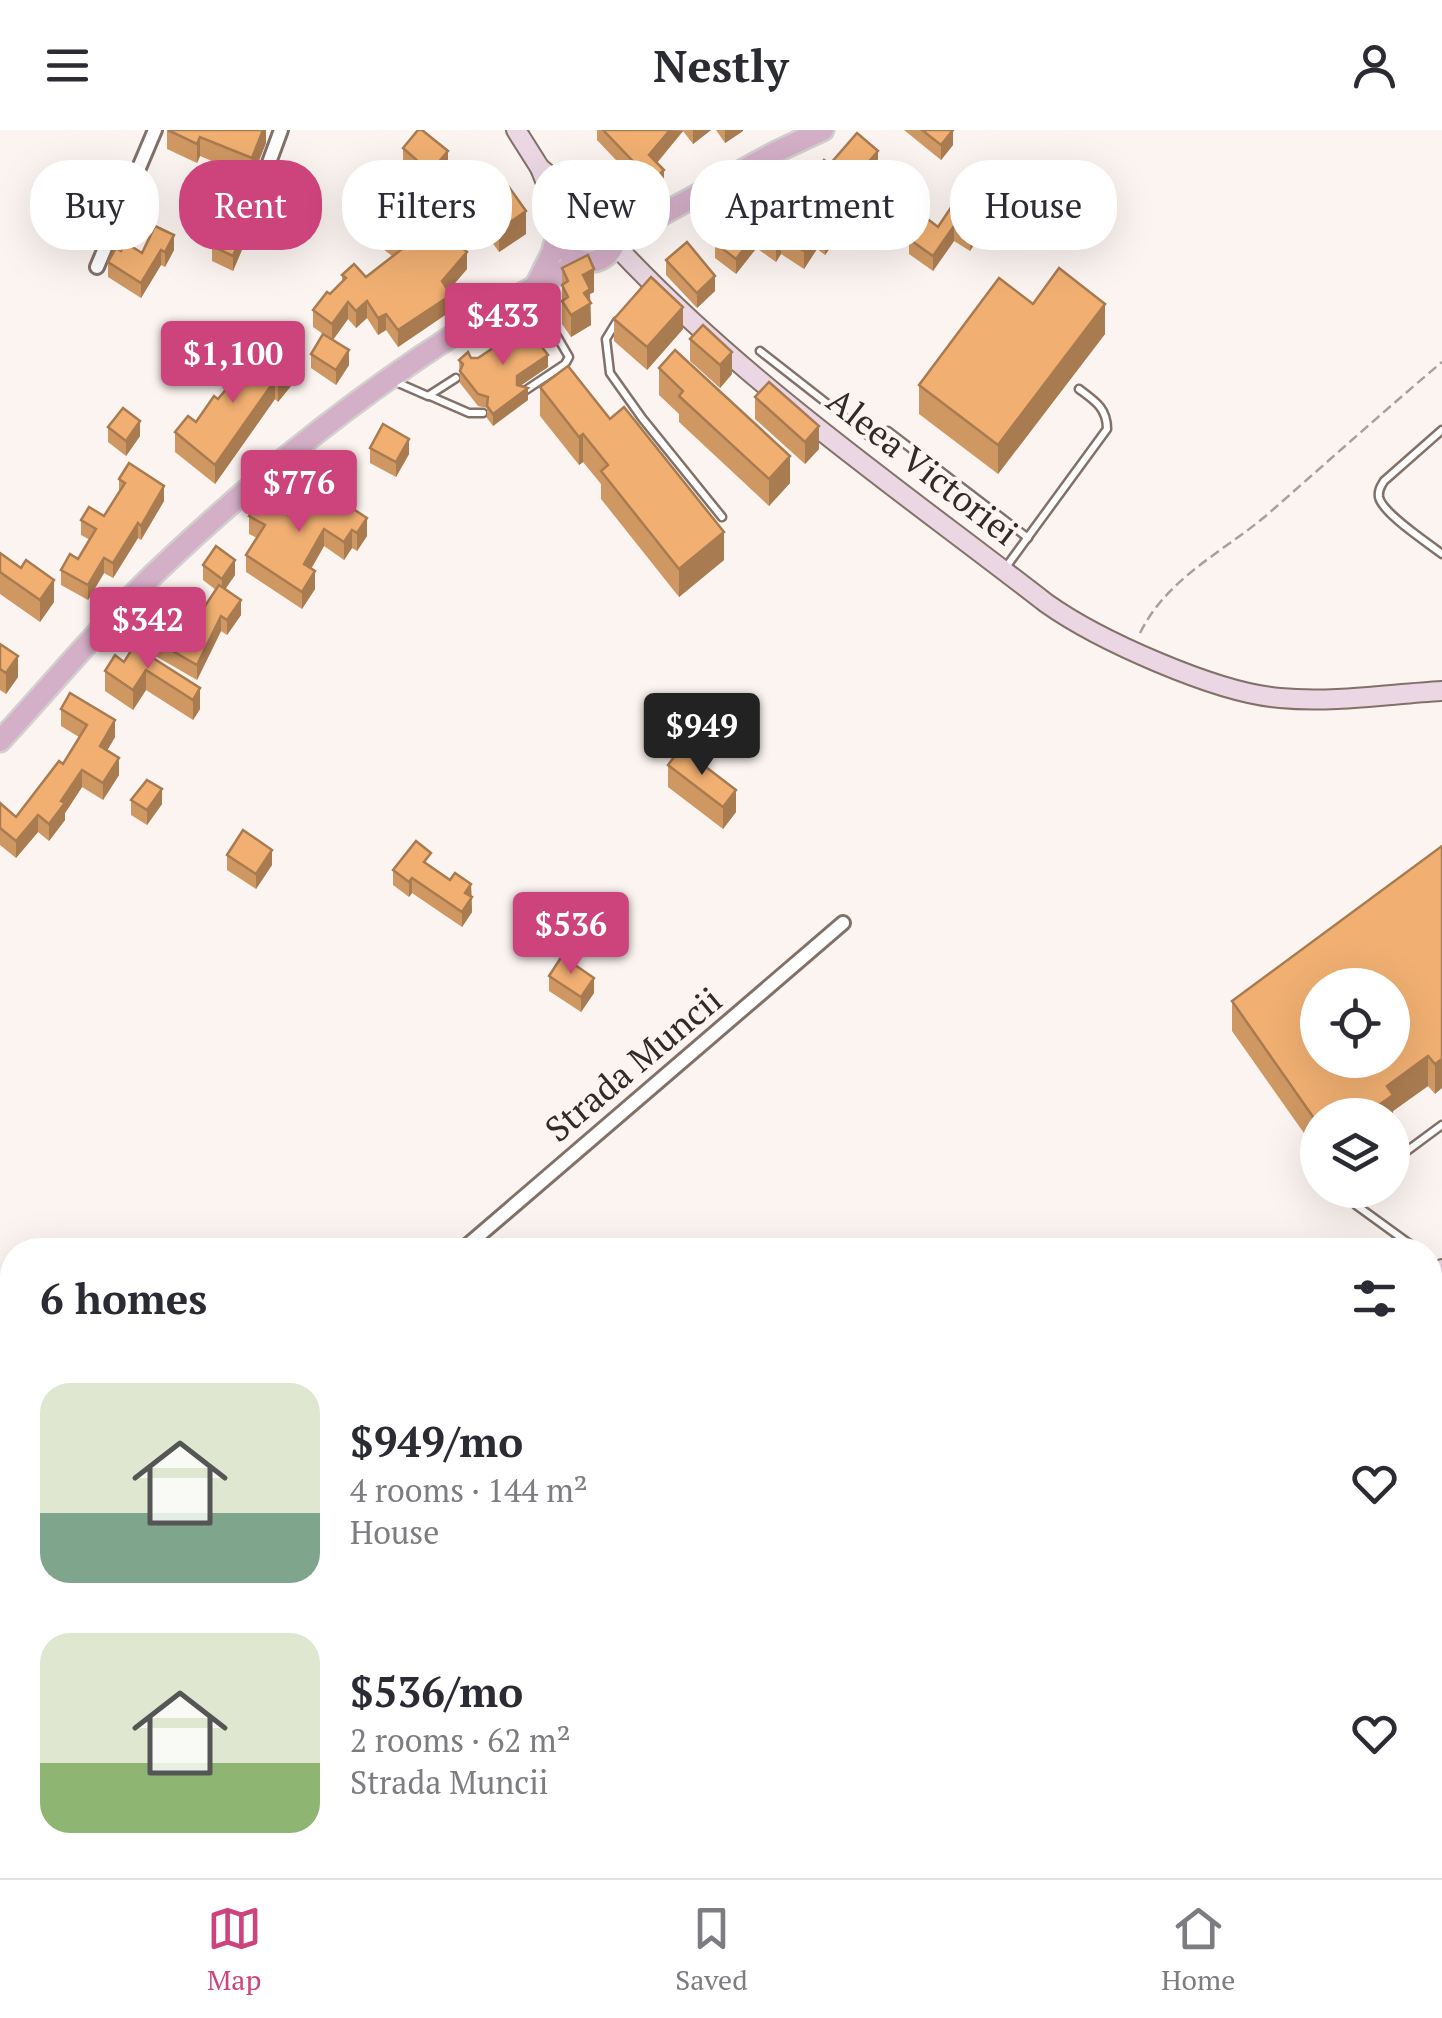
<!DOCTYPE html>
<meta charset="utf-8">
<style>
:root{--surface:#fff;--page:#f7f7f7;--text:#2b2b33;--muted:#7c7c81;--line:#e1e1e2;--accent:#cd437c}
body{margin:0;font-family:"PT Serif",serif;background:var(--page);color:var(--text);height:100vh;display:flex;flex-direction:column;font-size:38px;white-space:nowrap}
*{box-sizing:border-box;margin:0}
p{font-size:32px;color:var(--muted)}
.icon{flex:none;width:55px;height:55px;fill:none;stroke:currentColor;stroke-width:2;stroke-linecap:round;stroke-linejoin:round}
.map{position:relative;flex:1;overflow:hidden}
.panel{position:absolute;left:0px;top:1108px;width:1442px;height:642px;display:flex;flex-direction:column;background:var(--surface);border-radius:40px 40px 0 0;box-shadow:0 10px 40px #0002}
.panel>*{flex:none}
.guide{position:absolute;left:30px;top:30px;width:1382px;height:90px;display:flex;gap:20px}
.fabs{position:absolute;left:1300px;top:838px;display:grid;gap:20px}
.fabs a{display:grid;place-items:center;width:110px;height:110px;border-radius:50%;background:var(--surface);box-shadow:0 10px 40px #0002;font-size:50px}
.price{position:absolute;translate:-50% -85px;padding:0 22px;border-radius:10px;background:var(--accent);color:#fff;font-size:32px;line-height:65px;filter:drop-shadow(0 2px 5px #0008)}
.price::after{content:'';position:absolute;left:50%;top:60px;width:30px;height:22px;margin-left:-15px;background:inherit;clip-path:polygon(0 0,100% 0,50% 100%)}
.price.active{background:#222;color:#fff}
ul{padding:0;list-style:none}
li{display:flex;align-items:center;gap:30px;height:250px;padding:0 40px}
li span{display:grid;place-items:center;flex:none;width:280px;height:200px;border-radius:30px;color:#555}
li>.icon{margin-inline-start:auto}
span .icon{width:120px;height:120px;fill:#fffc;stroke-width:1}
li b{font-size:42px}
h2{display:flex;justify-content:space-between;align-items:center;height:120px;padding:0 40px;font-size:42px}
.pill{padding:0 35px;border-radius:40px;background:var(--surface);box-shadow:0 10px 40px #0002;font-size:35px;line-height:90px}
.pill.active{background:var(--accent);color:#fff}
header{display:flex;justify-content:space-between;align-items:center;height:130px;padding:0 40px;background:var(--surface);font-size:45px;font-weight:700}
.dock{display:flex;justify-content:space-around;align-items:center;height:140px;border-top:2px solid var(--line);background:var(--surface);font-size:28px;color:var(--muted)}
.dock a{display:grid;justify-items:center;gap:5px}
.dock .active{color:var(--accent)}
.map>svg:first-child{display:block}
.green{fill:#dde7aa}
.water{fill:#afe5ff;stroke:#89adbe;stroke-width:2.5}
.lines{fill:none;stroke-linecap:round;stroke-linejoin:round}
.lane-casing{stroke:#827168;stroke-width:11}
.street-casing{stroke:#827168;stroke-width:18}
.secondary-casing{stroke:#827168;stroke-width:22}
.primary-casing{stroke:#d2d0cf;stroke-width:25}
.path{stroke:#a7a09c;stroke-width:2.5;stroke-dasharray:10 5;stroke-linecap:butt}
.lane{stroke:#fff;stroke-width:6}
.street{stroke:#fff;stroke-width:12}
.secondary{stroke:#ead7e3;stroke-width:18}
.primary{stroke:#d4afc8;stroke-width:20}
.wall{fill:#cf9762}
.shaded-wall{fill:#a97b50}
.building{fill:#f1b072;stroke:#a97b50;stroke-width:2.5;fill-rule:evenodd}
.labels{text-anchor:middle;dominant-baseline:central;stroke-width:8;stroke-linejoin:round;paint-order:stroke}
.street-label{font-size:35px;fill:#312a26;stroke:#fcf4f0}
</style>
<header><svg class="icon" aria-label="menu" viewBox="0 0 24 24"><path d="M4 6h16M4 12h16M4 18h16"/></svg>Nestly<svg class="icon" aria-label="person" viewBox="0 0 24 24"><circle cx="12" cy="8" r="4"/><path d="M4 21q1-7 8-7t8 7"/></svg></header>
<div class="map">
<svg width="1442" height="1748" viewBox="0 0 1442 1748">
<rect width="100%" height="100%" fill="#fcf4f0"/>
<path class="green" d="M1442 1568V1748H688L733 1738H1430V1571Z"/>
<g class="water">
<path d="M1442 1444V1568L1430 1571V1447Z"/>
<path d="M334 1738H733L688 1748H306Z"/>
</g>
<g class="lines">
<g class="lane-casing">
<g id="lane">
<path d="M617 191 606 209 610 243 642 288 722 387"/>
<path d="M521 201 544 184 530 165"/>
<path d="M760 221 870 307"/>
<path d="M396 252 428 266 456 248"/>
<path d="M523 262 565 234 569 227 544 184"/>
<path d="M430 266 469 283H483"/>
<path d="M1442 300 1384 351C1381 356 1378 360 1379 367 1382 383 1428 413 1442 424"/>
<path d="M888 301 1028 408"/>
<path d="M1006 437 1107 299C1107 278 1095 271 1079 259"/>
<path d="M1392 1032 1442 995"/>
<path d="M1357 1060 1354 1067 1356 1075 1418 1120"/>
</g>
</g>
<g class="street-casing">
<g id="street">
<path d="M252 79 281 0"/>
<path d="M97 137 155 0"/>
<path d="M462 1120 843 793"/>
<path d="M0 1524 12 1512"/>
<path d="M1430 1622 1442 1617"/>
<path d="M1066 1738 1073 1748"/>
<path d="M1018 1748 1058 1738"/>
</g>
</g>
<g class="secondary-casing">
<g id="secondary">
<path d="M516 0 540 38 561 91"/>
<path d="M540 38 585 74"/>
<path d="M615 115C742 251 899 359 1046 473 1098 510 1216 563 1280 568 1333 573 1389 564 1442 561"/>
<path d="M1430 1147 1442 1139"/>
<path d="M0 1577 12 1574"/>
</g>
</g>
<g class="primary-casing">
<g id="primary">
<path d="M617 109 776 22 823 0"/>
<path d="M570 126C593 140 617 127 617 99"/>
<path d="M536 155 552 123 561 91 575 76 595 74 610 84 625 85 661 83"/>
<path d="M0 611C51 556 100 496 154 444 281 323 425 211 581 132"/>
</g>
</g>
<path class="path" d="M1140 503C1168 447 1222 423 1268 384 1326 333 1383 282 1442 232"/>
<use href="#lane" class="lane"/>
<use href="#street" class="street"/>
<use href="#secondary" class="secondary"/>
<use href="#primary" class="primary"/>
</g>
<g class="wall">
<path d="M167 0H266V13L252 48 200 26 197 33 167 19Z"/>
<path d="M597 0H711L693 14 683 1 657 33 664 57 652 68 597 10Z"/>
<path d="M716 0H743V1L725 13Z"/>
<path d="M904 0H953V15L941 30Z"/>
<path d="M403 18 448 36 431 56 448 87 439 99 467 139 448 161 451 181 398 217 386 200 378 205 367 188 356 198 348 189 333 210 349 235 336 255 311 238V224L323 204 313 197V180L342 152V145L366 147 392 126 378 115V98L419 47 403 33Z"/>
<path d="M830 34 878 39 862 57 871 80 856 99 848 94 825 125 817 119 804 139 781 124 776 132 755 117V120L736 144 715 128V113L750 101V95L790 97 811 68 809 67V49Z"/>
<path d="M472 61 526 104 499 122 472 84Z"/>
<path d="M984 84V99L970 121 954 111 933 141 909 124V109L938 97Z"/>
<path d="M255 89 233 141 212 131V116L221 98V92Z"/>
<path d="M174 120 165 137 161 135 141 168 108 147V132L121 121 142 123Z"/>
<path d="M666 130 715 161 697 178 666 145Z"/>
<path d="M562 138 594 162 590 164 591 195 571 207 562 194Z"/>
<path d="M1033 174 1105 204 998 344 919 284V255Z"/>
<path d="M614 189 683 199 647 240 614 211Z"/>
<path d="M690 209 732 244 720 258 690 231Z"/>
<path d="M263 215 291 256 278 272 275 269 215 354 175 322V302L196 292 218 269Z"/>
<path d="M471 228 548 237 520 256 528 270 493 296 487 288V278L478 276 460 253 459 230Z"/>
<path d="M659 238 790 353 769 376 679 292V284L659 265Z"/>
<path d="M540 257 724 430 679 467 601 369V354L583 332 579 335 540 286Z"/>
<path d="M755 267 819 319 805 334 755 289Z"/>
<path d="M108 297 140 306 126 326 108 312Z"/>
<path d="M370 318 409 324 396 347 370 333Z"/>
<path d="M119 349 164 371 141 410 138 408 113 448 104 443 88 470 61 455V440L78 429 90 410 81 405V390L104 386 119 362Z"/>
<path d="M321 358 367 406 357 421 352 418 344 430 324 416 311 439 315 459 302 479 246 442V425L257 408 249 404V386L299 391Z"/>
<path d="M0 423 54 472 40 492 0 464Z"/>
<path d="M203 435 235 445 225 459 241 485 227 505 221 501 197 550 145 520V506L139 502V487L176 492 203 479 216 460 203 450Z"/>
<path d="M0 514 18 547 6 564 0 560Z"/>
<path d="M124 532 200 558V579L193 590 146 560 133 580 105 561V541Z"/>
<path d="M61 579 115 607 107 620 119 645 103 670 82 657 65 683V690L49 711 38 702 16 728 0 715V673L16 687 63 634 79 607 61 596Z"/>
<path d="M668 635 736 682 723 699 668 657Z"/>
<path d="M131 670 162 674 147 695 131 685Z"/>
<path d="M1442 716 1435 964 1428 956 1393 981V995L1318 985V1023L1232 901V871Z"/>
<path d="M227 725 272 735 256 759 227 740Z"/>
<path d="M431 736 450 750 471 754 472 782 462 797 412 763 409 767 393 755V740Z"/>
<path d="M549 846 594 863 581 882 549 861Z"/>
</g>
<g class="shaded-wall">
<path d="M263 0H266V13L252 48V28Z"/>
<path d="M670 0 683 1 649 42V25Z"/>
<path d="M693 0H711L693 14Z"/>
<path d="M725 0H743V1L725 13Z"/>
<path d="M953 0V15L941 30V15Z"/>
<path d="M200 7V26L197 33V14Z"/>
<path d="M448 21V36L430 57V42Z"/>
<path d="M878 21V39L853 67V50Z"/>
<path d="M664 40V57L652 68V51Z"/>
<path d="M871 62V80L856 99V82Z"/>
<path d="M448 70V87L430 109V92Z"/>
<path d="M255 74V89L233 141V126Z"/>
<path d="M848 76V94L825 125V107Z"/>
<path d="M526 81V104L499 122V100Z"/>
<path d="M984 84V99L970 121V106Z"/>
<path d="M954 96V111L933 141V126Z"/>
<path d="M817 102V119L804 139V121Z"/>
<path d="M174 105V120L165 137V122Z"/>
<path d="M755 105V120L736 144V129Z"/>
<path d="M781 107V124L776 132V115Z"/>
<path d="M161 120V135L141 168V153Z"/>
<path d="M467 122V139L442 168V151Z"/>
<path d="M594 139V162L590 164 591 195 571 207V185L583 145Z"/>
<path d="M715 146V161L697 178V163Z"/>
<path d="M451 165V181L398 217V200Z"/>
<path d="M367 171V188L356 198V181Z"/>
<path d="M348 172V189L332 211V194Z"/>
<path d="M1105 174V204L998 344V315Z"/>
<path d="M683 177V199L647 240V217Z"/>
<path d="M386 184V200L378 205V188Z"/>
<path d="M349 220V235L336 255V240Z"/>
<path d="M732 222V244L720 258V235Z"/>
<path d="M548 225V237L517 258V246Z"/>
<path d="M291 237V256L278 272V252Z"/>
<path d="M275 250V269L215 354V335Z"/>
<path d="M528 258V270L493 296V284Z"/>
<path d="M140 291V306L126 326V311Z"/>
<path d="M819 296V319L805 334V312Z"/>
<path d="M583 304V332L579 335V307Z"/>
<path d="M409 309V324L396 347V332Z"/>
<path d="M790 326V353L769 376V349Z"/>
<path d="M164 356V371L141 410V396Z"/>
<path d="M367 388V406L357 421V403Z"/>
<path d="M138 393V408L113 448V433Z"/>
<path d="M324 399V416L304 451V434Z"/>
<path d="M352 400V418L344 430V412Z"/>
<path d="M724 402V430L679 467V439Z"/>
<path d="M104 428V443L88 470V455Z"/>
<path d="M235 430V445L222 464V449Z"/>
<path d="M315 441V459L302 479V462Z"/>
<path d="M54 450V472L40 492V470Z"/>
<path d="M241 470V485L227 505V490Z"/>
<path d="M221 486V501L197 550V535Z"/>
<path d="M18 526V547L6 564V543Z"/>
<path d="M146 540V560L133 580V560Z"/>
<path d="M200 558V579L193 590V570Z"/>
<path d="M115 590V607L100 633V616Z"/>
<path d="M119 628V645L103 670V653Z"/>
<path d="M82 640V657L65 683V690L49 711V694L61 671Z"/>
<path d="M162 659V674L147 695V680Z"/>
<path d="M736 660V682L723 699V677Z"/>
<path d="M38 685V702L16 728V711Z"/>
<path d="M272 720V735L256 759V744Z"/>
<path d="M412 748V763L409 767V752Z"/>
<path d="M471 754 472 782 462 797V782L465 763Z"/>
<path d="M594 848V863L581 882V867Z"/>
<path d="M1428 926V956L1393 981V995L1392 985H1365L1387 956Z"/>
<path d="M1442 929V958L1435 964V934Z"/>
<path d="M4 1426 2 1456 0 1460V1433Z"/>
<path d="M71 1738H88V1744L84 1748H60Z"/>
</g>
<g class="building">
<path d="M168 0H263L252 28 200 7 197 14Z"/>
<path d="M418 0H422L448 21 430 42 403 18Z"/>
<path d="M603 0H670L649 25 664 40 652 51Z"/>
<path d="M922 0H953L941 15Z"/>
<path d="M857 3 878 21 853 50 871 62 856 82 848 76 825 107 817 102 804 121 781 107 776 115 750 95 765 75 790 97 819 56 809 49 824 30 830 34Z"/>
<path d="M499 43 526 81 499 100 472 61Z"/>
<path d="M419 47 448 70 430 92 467 122 442 151 451 165 398 200 386 184 378 188 367 171 356 181 348 172 332 194 313 180 327 162 330 164 346 148 342 145 354 134 366 147 402 119 378 98Z"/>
<path d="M232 64 255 74 233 126 212 116 223 93 221 92Z"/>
<path d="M958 67 984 84 970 106 954 96 933 126 909 109 925 87 938 97Z"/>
<path d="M734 89 755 105 736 129 715 113Z"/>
<path d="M155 96 174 105 165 122 161 120 141 153 108 132 116 118 121 121 126 113 142 123Z"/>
<path d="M687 112 715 146 697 163 666 130Z"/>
<path d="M588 125 594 139 583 145 590 159 584 163 591 173 571 185 562 171 568 167 562 155 568 151 562 138Z"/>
<path d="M1059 138 1105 174 998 315 919 255 999 148 1033 174Z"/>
<path d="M651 147 683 177 647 217 614 189Z"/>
<path d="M703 195 732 222 720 235 690 209Z"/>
<path d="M526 196 548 225 517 246V255L528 258 493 284 487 276 488 267 478 264 460 241 463 234 459 230 468 222 471 228H478Z"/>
<path d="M323 204 349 220 336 240 311 224Z"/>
<path d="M263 215 291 237 278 252 275 250 215 335 175 302 188 286 196 292 214 266 218 269Z"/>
<path d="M675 220 790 326 769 349 679 266 683 261 659 238Z"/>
<path d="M568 236 610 289 624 277 724 402 679 439 601 341 608 335 583 304 579 307 540 257Z"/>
<path d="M769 252 819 296 805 312 755 267Z"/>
<path d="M123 278 140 291 126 311 108 297Z"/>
<path d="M383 294 409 309 396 332 370 318Z"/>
<path d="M129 333 164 356 141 396 138 393 113 433 104 428 88 455 61 440 70 424 78 429 96 399 81 390 89 377 104 386 125 353 119 349Z"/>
<path d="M321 358 367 388 357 403 352 400 344 412 324 399 304 434 315 441 302 462 246 425 265 395 249 386 260 367 299 391Z"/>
<path d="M216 416 235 430 222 449 203 435Z"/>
<path d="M0 423 21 438 26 430 54 450 40 470 0 442Z"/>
<path d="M219 455 241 470 227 490 221 486 197 535 145 505 151 496 139 487 148 473 176 492 187 471 203 479Z"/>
<path d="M0 514 18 526 6 543 0 539Z"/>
<path d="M134 516 200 558 193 570 146 540 133 560 105 541 115 525 124 532Z"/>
<path d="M70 563 115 590 100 616 119 628 103 653 82 640 61 671 65 673 49 694 38 685 16 711 0 698V673L16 687 59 631 63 634 87 595 61 579Z"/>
<path d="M681 618 736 660 723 677 668 635Z"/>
<path d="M147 650 162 659 147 680 131 670Z"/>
<path d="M243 700 272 720 256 744 227 725Z"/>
<path d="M416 711 431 723 424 732 450 750 455 743 471 754 465 763 472 767 462 782 412 748 409 752 393 740Z"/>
<path d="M1442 716V929L1435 934 1428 926 1387 956 1393 965 1365 985H1318V994L1232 871ZM1318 855H1392V930H1318Z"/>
<path d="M562 826 594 848 581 867 549 846Z"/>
<path d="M9 1590 12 1594V1738H71L60 1748H0V1599Z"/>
<path d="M1388 1738H1395L1402 1748H1384L1381 1744Z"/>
</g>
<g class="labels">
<g class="street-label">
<text transform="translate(923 336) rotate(38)">Aleea Victoriei</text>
<text transform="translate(633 934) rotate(-40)">Strada Muncii</text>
</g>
</g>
</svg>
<div class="fabs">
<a><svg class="icon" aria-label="locate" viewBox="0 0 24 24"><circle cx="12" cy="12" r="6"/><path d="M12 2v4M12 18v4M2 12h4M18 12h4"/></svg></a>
<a><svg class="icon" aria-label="layers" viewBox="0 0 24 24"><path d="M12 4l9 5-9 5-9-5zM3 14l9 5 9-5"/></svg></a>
</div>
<b class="price" style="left:503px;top:238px">$433</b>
<b class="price" style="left:233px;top:276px">$1,100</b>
<b class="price" style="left:299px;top:405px">$776</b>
<b class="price" style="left:148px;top:542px">$342</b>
<b class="price active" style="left:702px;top:648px">$949</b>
<b class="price" style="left:571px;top:847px">$536</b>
<div class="guide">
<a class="pill">Buy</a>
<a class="pill active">Rent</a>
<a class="pill">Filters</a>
<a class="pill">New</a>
<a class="pill">Apartment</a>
<a class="pill">House</a>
</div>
<section class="panel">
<h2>6 homes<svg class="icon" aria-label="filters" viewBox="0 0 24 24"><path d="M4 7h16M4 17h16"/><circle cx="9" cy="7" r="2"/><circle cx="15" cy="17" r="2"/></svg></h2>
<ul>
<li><span style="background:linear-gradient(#dfe7d0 65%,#7fa58c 0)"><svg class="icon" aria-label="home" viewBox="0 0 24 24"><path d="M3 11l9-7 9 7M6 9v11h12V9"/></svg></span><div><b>$949/mo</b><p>4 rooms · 144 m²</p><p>House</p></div><svg class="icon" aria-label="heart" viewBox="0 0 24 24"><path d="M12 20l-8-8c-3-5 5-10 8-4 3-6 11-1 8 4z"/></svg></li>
<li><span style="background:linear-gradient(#dfe7d0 65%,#8fb573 0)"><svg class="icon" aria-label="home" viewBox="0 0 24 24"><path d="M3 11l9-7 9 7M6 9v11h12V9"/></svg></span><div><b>$536/mo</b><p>2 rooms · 62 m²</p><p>Strada Muncii</p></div><svg class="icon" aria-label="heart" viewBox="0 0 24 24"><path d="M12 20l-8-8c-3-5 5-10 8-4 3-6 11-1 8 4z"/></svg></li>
</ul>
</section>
</div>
<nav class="dock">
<a class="active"><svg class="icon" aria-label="map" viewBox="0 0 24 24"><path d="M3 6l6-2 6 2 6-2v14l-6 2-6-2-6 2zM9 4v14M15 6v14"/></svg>Map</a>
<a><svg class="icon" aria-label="saved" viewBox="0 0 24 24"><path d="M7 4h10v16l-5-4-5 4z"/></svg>Saved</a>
<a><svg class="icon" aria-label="home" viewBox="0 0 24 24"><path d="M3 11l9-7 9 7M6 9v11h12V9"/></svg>Home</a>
</nav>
